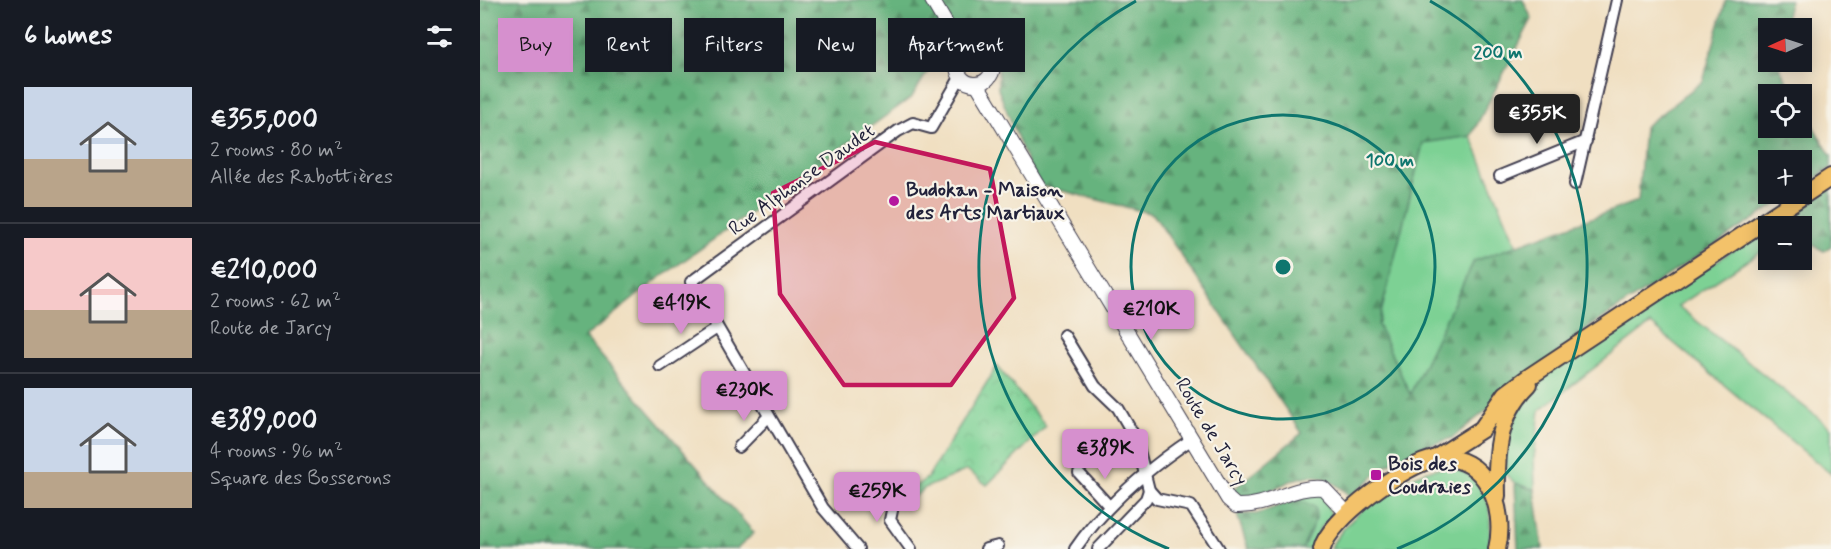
<!DOCTYPE html>
<meta charset="utf-8">
<style>
:root{--surface:#171b24;--page:#242831;--text:#f1f3f6;--muted:#9ea1a6;--line:#363941;--accent:#d690ce}
body{margin:0;font-family:Mynerve,sans-serif;background:var(--page);color:var(--text);height:100vh;display:flex;flex-direction:column;font-size:22px;white-space:nowrap}
*{box-sizing:border-box;margin:0}
p{font-size:20px;color:var(--muted)}
.icon{flex:none;width:33px;height:33px;fill:none;stroke:currentColor;stroke-width:2;stroke-linecap:round;stroke-linejoin:round}
.map{position:relative;flex:1;overflow:hidden}
.drawer{display:flex;flex-direction:column;background:var(--surface);width:480px}
.drawer>*{flex:none}
.banner{position:absolute;left:18px;top:18px;width:570px;height:54px;display:flex;gap:12px}
.needle{width:39px;rotate:267deg}
.tools{position:absolute;left:1278px;top:18px;display:grid;gap:12px}
.tools a{display:grid;place-items:center;width:54px;height:54px;border-radius:0px;background:var(--surface);box-shadow:0 3px 15px #0003;font-size:30px}
.price{position:absolute;translate:-50% -51px;padding:0 14px;border-radius:6px;background:var(--accent);color:#111;font-size:20px;line-height:39px;filter:drop-shadow(0 2px 3px #0008)}
.price::after{content:'';position:absolute;left:50%;top:36px;width:18px;height:14px;margin-left:-9px;background:inherit;clip-path:polygon(0 0,100% 0,50% 100%)}
.price.on{background:#222;color:#fff}
ul{padding:0;list-style:none}
li{display:flex;align-items:center;gap:18px;height:150px;padding:0 24px}
li+li{border-top:2px solid var(--line)}
li span{display:grid;place-items:center;flex:none;width:168px;height:120px;border-radius:0px;color:#555}
li>.icon{margin-inline-start:auto}
span .icon{width:72px;height:72px;fill:#fffc;stroke-width:1}
li b{font-size:26px}
h2{display:flex;justify-content:space-between;align-items:center;height:72px;padding:0 24px;font-size:26px}
.chip{padding:0 21px;border-radius:0px;background:var(--surface);box-shadow:0 3px 15px #0003;font-size:21px;line-height:54px}
.chip.on{background:var(--accent);color:#111}
main{display:flex;flex:1;min-height:0}
.map>svg:first-child{display:block}
.grass{fill:#7dd194;stroke:#507a68;stroke-width:1.5}
.forest{fill:url(#forest-firs);stroke:#446a5c;stroke-width:1.5}
.park{fill:url(#park-crowns);stroke:#507a68;stroke-width:1.5}
.lines{fill:none;stroke-linecap:round;stroke-linejoin:round}
.minor-casing{stroke:#413e4f;stroke-width:14}
.tertiary-casing{stroke:#413e4f;stroke-width:16}
.primary-casing{stroke:#413e4f;stroke-width:20}
.minor{stroke:#fff;stroke-width:10}
.tertiary{stroke:#fff;stroke-width:14}
.primary{stroke:#f3c26a;stroke-width:16}
.marked{fill:#c2185b;fill-opacity:0.2;stroke:#c2185b;stroke-width:4.5;stroke-linejoin:round}
.ring{fill:none;stroke:#0f766e;stroke-width:3}
.poi-dot{fill:#b5179e;stroke:#f7f3e8;stroke-width:2}
.labels{text-anchor:middle;dominant-baseline:central;stroke-width:4.5;stroke-linejoin:round;paint-order:stroke}
.street-label{font-size:20px;fill:#22223b;stroke:#f7f3e8}
.poi-label{font-size:20px;font-weight:bold;fill:#22223b;stroke:#f7f3e8;text-anchor:start}
.centre{fill:#0f766e;stroke:#f7f3e8;stroke-width:3}
.ring-label{font-size:18px;text-anchor:middle;font-weight:bold;fill:#0f766e;stroke:#f7f3e8;stroke-width:4.5;stroke-linejoin:round;paint-order:stroke}
</style>
<main>
<section class="drawer">
<h2>6 homes<svg class="icon" aria-label="filters" viewBox="0 0 24 24"><path d="M4 7h16M4 17h16"/><circle cx="9" cy="7" r="2"/><circle cx="15" cy="17" r="2"/></svg></h2>
<ul>
<li><span style="background:linear-gradient(#c9d6e8 60%,#b9a48a 0)"><svg class="icon" aria-label="home" viewBox="0 0 24 24"><path d="M3 11l9-7 9 7M6 9v11h12V9"/></svg></span><div><b>€355,000</b><p>2 rooms · 80 m²</p><p>Allée des Rabottières</p></div></li>
<li><span style="background:linear-gradient(#f6c9c9 60%,#b9a48a 0)"><svg class="icon" aria-label="home" viewBox="0 0 24 24"><path d="M3 11l9-7 9 7M6 9v11h12V9"/></svg></span><div><b>€210,000</b><p>2 rooms · 62 m²</p><p>Route de Jarcy</p></div></li>
<li><span style="background:linear-gradient(#c9d6e8 70%,#b9a48a 0)"><svg class="icon" aria-label="home" viewBox="0 0 24 24"><path d="M3 11l9-7 9 7M6 9v11h12V9"/></svg></span><div><b>€389,000</b><p>4 rooms · 96 m²</p><p>Square des Bosserons</p></div></li>
</ul>
</section>
<div class="map">
<svg width="1351" height="549" viewBox="0 0 1351 549">
<defs>
<pattern id="forest-firs" width="22" height="20" patternUnits="userSpaceOnUse" patternTransform="scale(1.5)"><rect width="22" height="20" fill="#66b37e"/><path d="M5 1l3.5 6h-7zM16 11l3.5 6h-7z" fill="#549168"/></pattern>
<pattern id="park-crowns" width="20" height="18" patternUnits="userSpaceOnUse" patternTransform="scale(1.5)"><rect width="20" height="18" fill="#7dd194"/><path d="M2 6a3 3 0 1 1 6 0M12 15a3 3 0 1 1 6 0" fill="none" stroke="#6cb380"/></pattern>
</defs>
<rect width="100%" height="100%" fill="#f7f3e8"/>
<filter id="ink" filterUnits="userSpaceOnUse"><feTurbulence type="fractalNoise" baseFrequency=".0167" numOctaves="2"/><feDisplacementMap in="SourceGraphic" scale="12" xChannelSelector="R" yChannelSelector="G"/><feConvolveMatrix kernelMatrix="1 2 1 2 8 2 1 2 1" color-interpolation-filters="sRGB"/></filter>
<filter id="wash" filterUnits="userSpaceOnUse"><feTurbulence type="fractalNoise" baseFrequency=".008" numOctaves="4" result="noise"/><feDisplacementMap in="SourceGraphic" scale="24" xChannelSelector="R" yChannelSelector="G"/><feGaussianBlur stdDeviation="1.35" result="paint"/><feColorMatrix in="noise" values="0 0 0 0 0 0 0 0 0 0 0 0 0 0 0 0 0 1.4 0 .05"/><feComposite in="paint" operator="in"/></filter>
<g filter="url(#wash)">
<rect width="100%" height="100%" fill="#f0dfc1"/>
<g class="grass">
<path d="M991 136 1037 246 994 261 930 395 898 325 943 142Z"/>
<path d="M1288 227V247L1198 306 1351 428V474L1171 324 1060 410 1054 458 1055 490 1035 483 1022 471 1025 425 1057 380Z"/>
<path d="M967 467C1012 475 1013 512 1009 549H850C866 515 929 469 967 467Z"/>
<path d="M830 492 843 495 852 516 840 528 833 549H822L836 518 817 499Z"/>
</g>
<g class="forest">
<path d="M0 0H1043L1052 19 991 136 943 143 898 325 930 394 994 261 1158 201 1164 127 1223 81 1246 0H1310L1303 28H1288V62H1296L1314 94H1288V128H1322V108L1351 156V168L1322 187V160H1288V194H1312L1111 326 972 438 941 448 907 465 870 497C825 450 806 496 758 499L750 492 822 433 673 214 556 184 518 89V42L461 50 432 97 177 280 105 337 274 533 257 549H0Z"/>
<path d="M1351 188V246L1344 251 1322 239V226H1308L1304 217Z"/>
<path d="M1035 483 1055 490 1063 549H1038Z"/>
<path d="M817 499 835 507 836 518 822 549H768L757 514H777Z"/>
</g>
<path class="park" d="M517 366 566 426 507 485 487 470 445 488 434 497 429 491 448 477Z"/>
</g>
<g filter="url(#ink)">
<g class="lines">
<g class="minor-casing">
<g id="minor">
<path d="M1020 176 1106 141"/>
<path d="M1095 184 1137 0"/>
<path d="M584 335 615 386 638 408 656 439 669 490 677 499 711 506 739 549"/>
<path d="M180 366 237 328"/>
<path d="M259 447 289 416"/>
<path d="M599 473 629 506"/>
<path d="M422 496 413 506 410 520 431 549"/>
<path d="M378 549 343 508 211 282 418 131 433 123 451 128 481 76"/>
<path d="M506 549 518 546"/>
<path d="M595 549C626 504 667 469 712 439"/>
<path d="M618 549 666 499 669 490"/>
</g>
</g>
<g class="tertiary-casing">
<g id="tertiary">
<path d="M452 0 483 53"/>
<circle cx="495" cy="66" r="18"/>
<path d="M497 84 748 499 756 506C792 507 811 485 843 488L867 513"/>
</g>
</g>
<g class="primary-casing">
<g id="primary">
<path d="M956 458 1002 429 1026 394 1049 377 1351 177"/>
<path d="M1017 496C1016 455 1017 415 1049 384"/>
<path d="M842 549C848 520 926 463 955 459 1006 451 1027 508 1017 549"/>
</g>
</g>
<use href="#minor" class="minor"/>
<use href="#tertiary" class="tertiary"/>
<use href="#primary" class="primary"/>
</g>
</g>
<path class="marked" d="M395 142 510 169 534 298 471 385H364L300 294 293 193Z"/>
<g class="ring">
<circle cx="803" cy="267" r="152"/>
<path d="M689 549A304 304 0 0 1 656 1M950 1A304 304 0 0 1 917 549"/>
</g>
<g class="poi-dot">
<circle cx="414" cy="201" r="6"/>
<rect x="890" y="469" width="12" height="12" rx="3"/>
</g>
<g class="labels">
<g class="street-label">
<text transform="translate(322 180) rotate(-36)">Rue Alphonse Daudet</text>
<text transform="translate(731 432) rotate(59)">Route de Jarcy</text>
</g>
<g class="poi-label">
<text x="426" y="190">Budokan - Maison<tspan x="426" dy="23">des Arts Martiaux</tspan></text>
<text x="908" y="464">Bois des<tspan x="908" dy="23">Coudraies</tspan></text>
</g>
</g>
<circle cx="803" cy="267" r="9" class="centre"/>
<g class="ring-label">
<text x="1018" y="58">200 m</text>
<text x="910" y="166">100 m</text>
</g>
</svg>
<div class="tools">
<a><svg class="needle" viewBox="-14 -14 28 28"><path d="M0-13l5 13h-10z" fill="#e53935"/><path d="M0 13l5-13h-10z" fill="#9ea1a6"/></svg></a>
<a><svg class="icon" aria-label="locate" viewBox="0 0 24 24"><circle cx="12" cy="12" r="6"/><path d="M12 2v4M12 18v4M2 12h4M18 12h4"/></svg></a>
<a>+</a>
<a>−</a>
</div>
<b class="price on" style="left:1057px;top:145px">€355K</b>
<b class="price" style="left:201px;top:335px">€419K</b>
<b class="price" style="left:671px;top:341px">€210K</b>
<b class="price" style="left:264px;top:422px">€230K</b>
<b class="price" style="left:625px;top:480px">€389K</b>
<b class="price" style="left:397px;top:523px">€259K</b>
<div class="banner">
<a class="chip on">Buy</a>
<a class="chip">Rent</a>
<a class="chip">Filters</a>
<a class="chip">New</a>
<a class="chip">Apartment</a>
</div>
</div>
</main>
